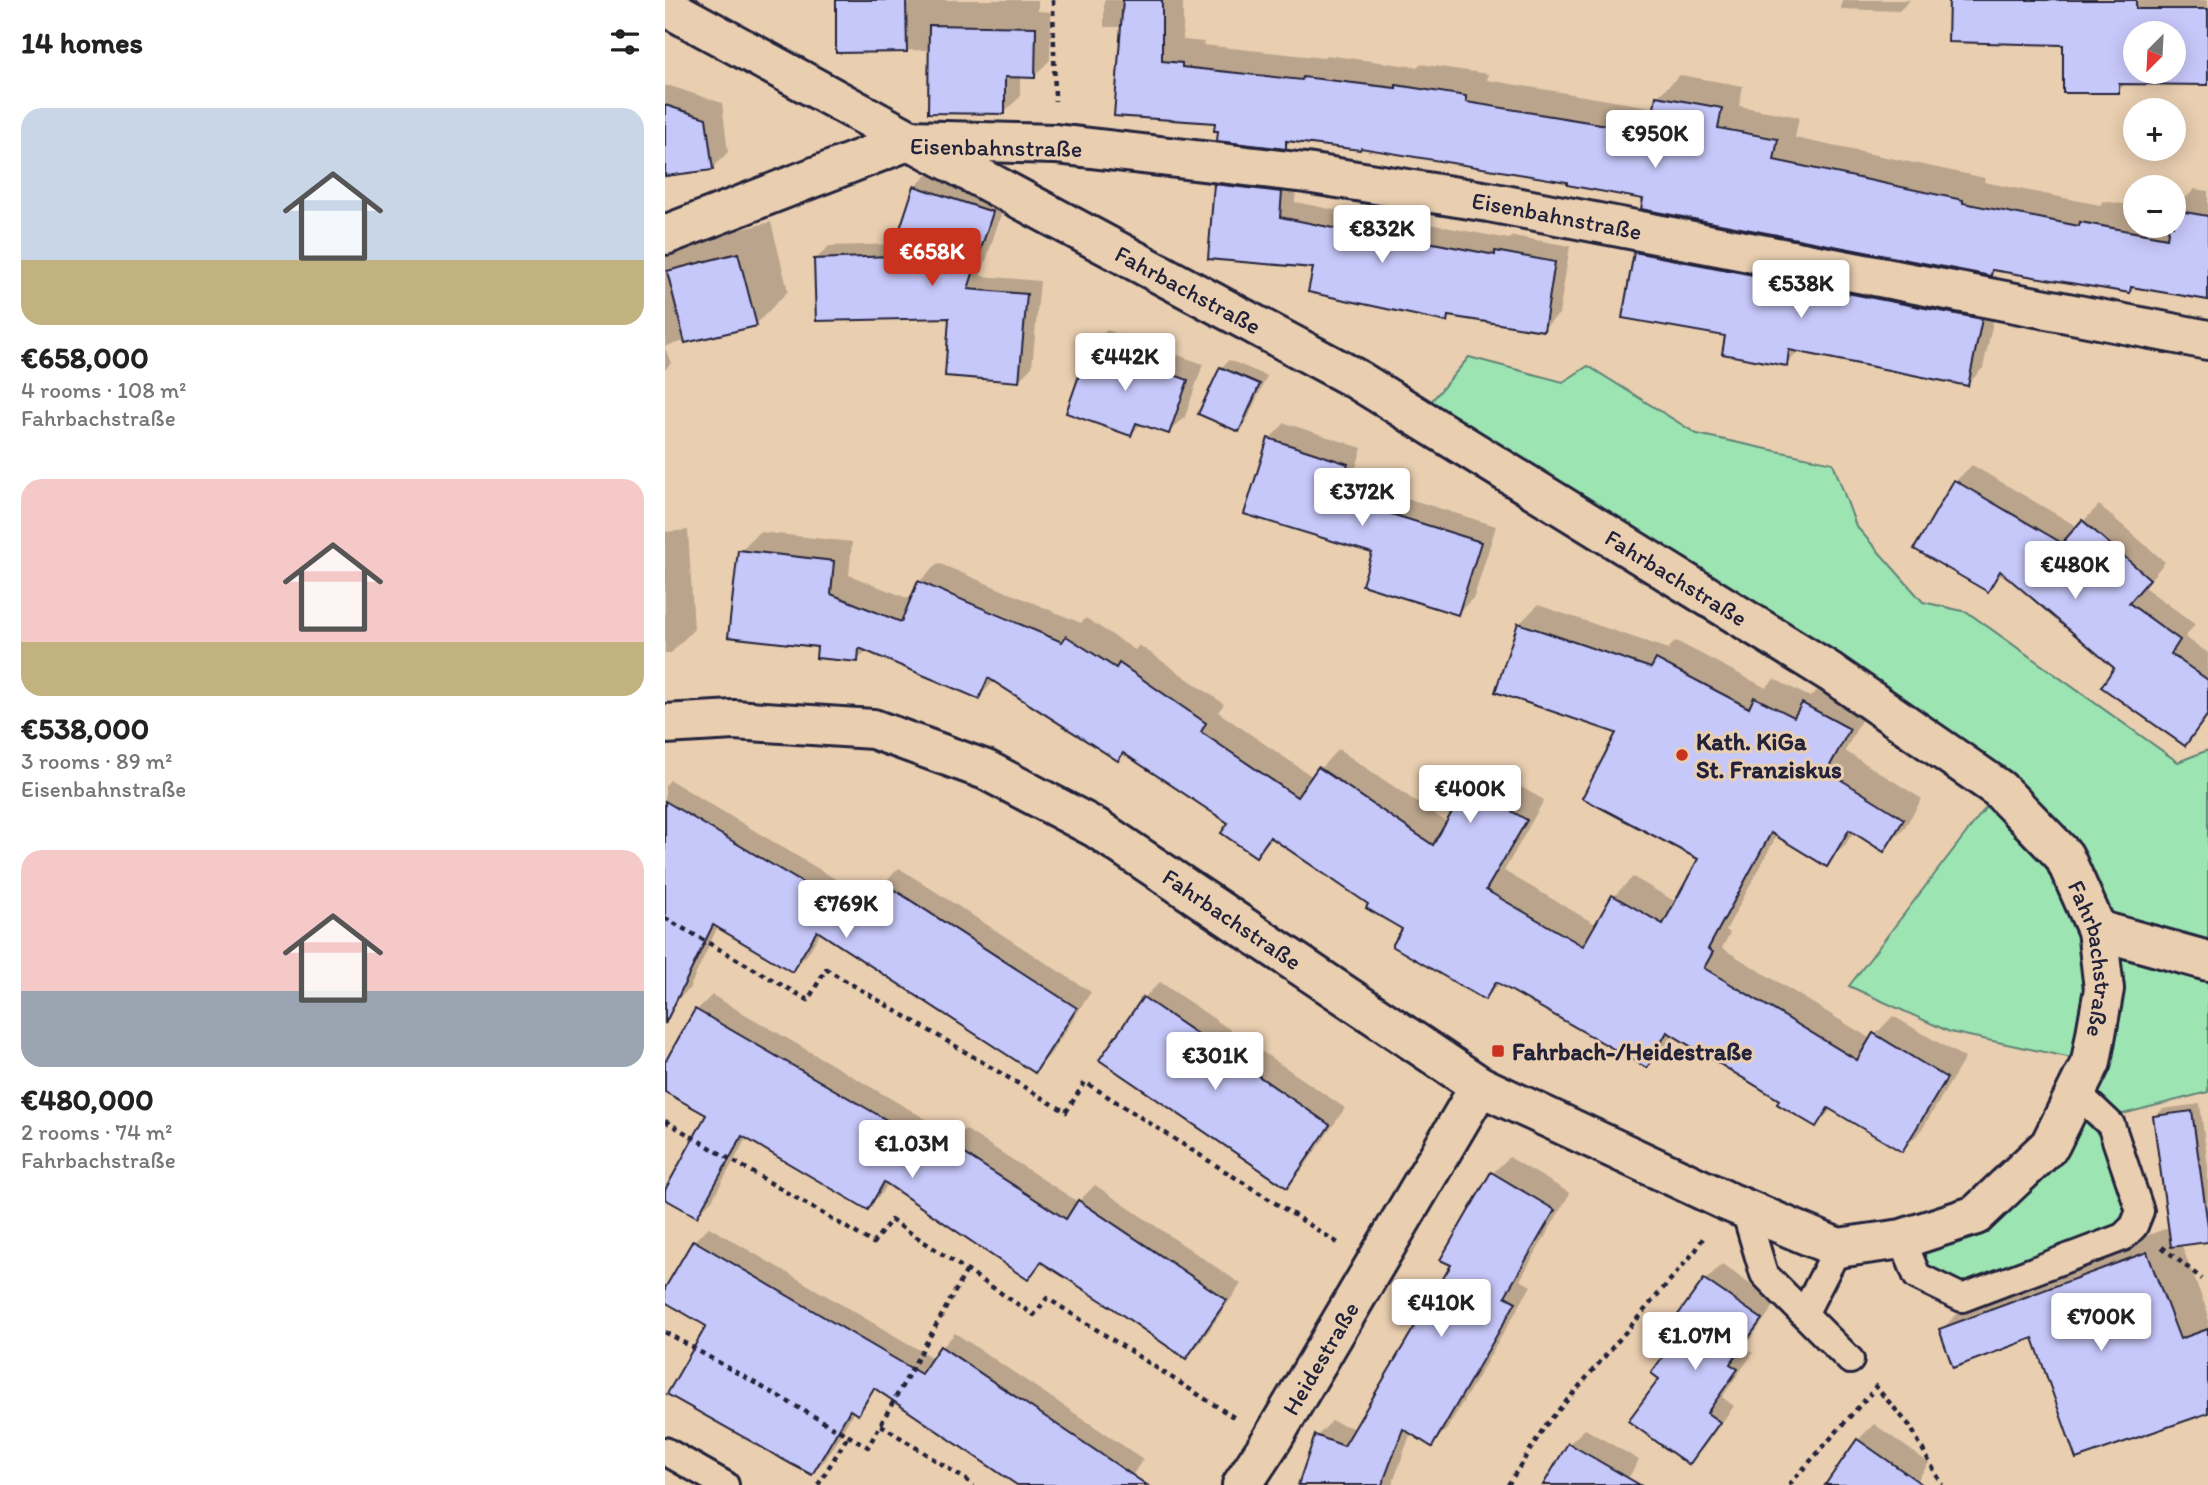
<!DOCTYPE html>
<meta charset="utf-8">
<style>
:root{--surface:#fff;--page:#f6f6f6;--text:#222;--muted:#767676;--accent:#c8321e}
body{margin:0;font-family:Itim,sans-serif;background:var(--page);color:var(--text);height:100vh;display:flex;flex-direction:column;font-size:26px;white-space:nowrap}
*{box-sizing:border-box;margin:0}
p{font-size:23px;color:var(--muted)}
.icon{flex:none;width:38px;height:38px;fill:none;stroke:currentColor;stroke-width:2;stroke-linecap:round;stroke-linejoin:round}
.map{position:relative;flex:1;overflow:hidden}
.drawer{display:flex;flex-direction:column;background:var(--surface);width:665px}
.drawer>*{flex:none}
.needle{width:46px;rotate:204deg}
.fabs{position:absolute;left:1458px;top:21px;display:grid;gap:14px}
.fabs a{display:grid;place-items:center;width:63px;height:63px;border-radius:50%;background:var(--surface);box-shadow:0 4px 18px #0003;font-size:35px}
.price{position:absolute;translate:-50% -60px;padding:0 16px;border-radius:7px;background:#fff;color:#222;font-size:23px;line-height:46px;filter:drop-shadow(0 2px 4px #0008)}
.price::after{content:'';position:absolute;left:50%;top:42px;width:21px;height:16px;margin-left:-10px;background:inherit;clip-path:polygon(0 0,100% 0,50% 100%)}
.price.selected{background:var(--accent);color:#fff}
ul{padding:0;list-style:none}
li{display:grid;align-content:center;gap:14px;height:371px;padding:0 21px}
li span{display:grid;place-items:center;height:217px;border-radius:21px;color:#555}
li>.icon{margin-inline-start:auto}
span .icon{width:126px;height:126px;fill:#fffc;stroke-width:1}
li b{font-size:30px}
h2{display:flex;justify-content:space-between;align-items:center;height:84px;padding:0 21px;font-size:30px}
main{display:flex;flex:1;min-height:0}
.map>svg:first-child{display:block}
.green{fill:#9ce4b2;stroke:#5f8376;stroke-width:2}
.shadow{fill:#0003;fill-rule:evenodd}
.building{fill:#c7c8fa;stroke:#22223b;stroke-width:2;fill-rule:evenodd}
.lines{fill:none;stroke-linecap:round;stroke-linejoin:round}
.service-casing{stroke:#22223b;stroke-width:32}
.minor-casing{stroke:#22223b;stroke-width:44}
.path{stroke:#22223b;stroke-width:4.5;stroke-dasharray:5 5;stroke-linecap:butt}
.service{stroke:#e9ceb0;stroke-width:26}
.minor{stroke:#e9ceb0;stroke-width:38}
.poi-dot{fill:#c8321e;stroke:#e9ceb0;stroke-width:2.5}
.labels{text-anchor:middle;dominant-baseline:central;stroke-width:6;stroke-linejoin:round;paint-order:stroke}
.street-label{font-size:24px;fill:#22223b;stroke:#e9ceb0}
.poi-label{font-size:24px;font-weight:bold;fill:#22223b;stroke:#e9ceb0;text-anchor:start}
</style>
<main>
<section class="drawer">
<h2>14 homes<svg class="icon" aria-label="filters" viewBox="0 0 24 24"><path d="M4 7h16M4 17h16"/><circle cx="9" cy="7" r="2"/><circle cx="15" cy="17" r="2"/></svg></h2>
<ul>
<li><span style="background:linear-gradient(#c9d6e8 70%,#c2b280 0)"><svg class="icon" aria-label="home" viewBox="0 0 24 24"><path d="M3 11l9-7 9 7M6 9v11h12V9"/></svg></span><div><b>€658,000</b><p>4 rooms · 108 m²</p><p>Fahrbachstraße</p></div></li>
<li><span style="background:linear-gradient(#f6c9c9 75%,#c2b280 0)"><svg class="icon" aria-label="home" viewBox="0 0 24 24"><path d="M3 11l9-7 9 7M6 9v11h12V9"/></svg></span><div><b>€538,000</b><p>3 rooms · 89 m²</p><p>Eisenbahnstraße</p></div></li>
<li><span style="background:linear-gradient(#f6c9c9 65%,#9aa5b1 0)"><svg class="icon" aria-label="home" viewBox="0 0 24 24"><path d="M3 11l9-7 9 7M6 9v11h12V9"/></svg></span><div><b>€480,000</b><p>2 rooms · 74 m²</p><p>Fahrbachstraße</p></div></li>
</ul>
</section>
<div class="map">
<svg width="1543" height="1485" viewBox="0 0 1543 1485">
<rect width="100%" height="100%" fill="#e9ceb0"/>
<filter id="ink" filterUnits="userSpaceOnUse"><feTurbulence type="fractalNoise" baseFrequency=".0143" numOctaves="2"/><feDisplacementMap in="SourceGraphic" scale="14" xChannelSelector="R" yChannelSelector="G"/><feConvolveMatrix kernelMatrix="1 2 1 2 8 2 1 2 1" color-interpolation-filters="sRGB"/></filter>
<g filter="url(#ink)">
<g class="green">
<path d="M804 357 898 382 923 366 1032 434 1168 463 1191 526 1258 602 1302 612 1513 762 1543 750V1092L1450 1116 1422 1092 1426 1062 1285 1032 1184 986 1334 790 753 417Z"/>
<path d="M1417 1109 1440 1129 1468 1211 1457 1231 1296 1289 1257 1272 1246 1245 1324 1232 1394 1150Z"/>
</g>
<g class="shadow">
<path d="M173 0H373V11L386 12 385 60 369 76 355 75V97L339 112 265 50 173 51Z"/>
<path d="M439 0H518V40L539 42 538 45 659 58 661 55 752 67 755 64 823 74 822 80 991 108 992 97 1015 75 1078 86 1074 106 1134 117 1130 138 1320 178 1319 182 1435 205 1439 201 1470 206V226H1508V210L1530 189 1543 191V298L1470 286 1465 291 1331 269 1325 274 904 181 696 147 627 140 620 147 552 122 458 27H439Z"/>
<path d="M1177 0H1245L1234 11 1176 9Z"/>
<path d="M1286 0H1543V83L1462 82 1453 91 1400 43ZM1470 33H1508V72H1470Z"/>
<path d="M0 86H5L57 103 63 152 47 168 0 174Z"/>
<path d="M567 169 632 177 630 202 755 227 759 223 844 239 848 236 905 246 894 314 878 329 787 315 781 320 650 267 551 185Z"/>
<path d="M264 173 341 199 316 276 375 281 367 367 354 380 286 316 150 260 164 246 232 244 250 187Z"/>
<path d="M106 222 123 291 91 324 0 346V248Z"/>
<path d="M986 237 1332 303 1318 368 1303 384 1135 351 1121 364 1062 335 970 253Z"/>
<path d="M442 330 538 364 520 417 504 432 477 423 466 434 426 345Z"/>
<path d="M0 348 6 363 0 370Z"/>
<path d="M564 360 602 376 581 422 573 430 556 368Z"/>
<path d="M620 423 697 448 687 481 831 526 809 597 793 613 709 552 604 439Z"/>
<path d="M1307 465 1413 527 1434 505 1500 562 1479 587 1530 624 1520 637 1543 653V718L1520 744 1452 668 1339 572 1322 590 1291 481Z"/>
<path d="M23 530 29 629 6 653H0V532Z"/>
<path d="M94 532 187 542 184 575 247 600 254 582 273 563 416 623 421 618 470 650 474 645 559 704 553 712 648 777 673 749 783 823 804 787 823 768 879 800 839 871 932 925 949 896 968 877 1011 902 1035 859 954 732 854 624 873 605 1003 649 1011 641 1101 688 1109 679 1145 697 1158 685 1202 709 1180 751 1257 799 1238 830 1219 849 1189 831 1180 845 1161 864 1112 835 1061 930 1065 933 1057 948 1206 1039 1228 1016 1300 1058 1256 1131 1237 1150 1167 1109 1151 1125 1117 1100 1008 1034 1001 1046 982 1065 835 983 820 998 739 929 609 837 591 855 566 823 460 752 453 759 330 680 314 697 203 650 192 660 154 645 75 551Z"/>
<path d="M5 780 207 901 219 883 234 868 426 992 385 1055 370 1070 156 932 142 955 127 970 53 926 24 989 8 1004 0 1000V786Z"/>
<path d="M495 982 680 1108 637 1170 622 1186 479 998Z"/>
<path d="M47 995 292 1137 300 1129 413 1202 430 1185 576 1284 536 1342 521 1357 379 1262 363 1278 223 1183 218 1192 202 1208 82 1137 47 1200 32 1215 0 1197V1194L43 1114 0 1090V1065L32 1010Z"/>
<path d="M1535 1104 1543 1167V1240L1516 1244 1543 1313V1411L1412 1456 1369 1336 1276 1330 1303 1303 1505 1227 1490 1116 1498 1109Z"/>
<path d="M844 1157 905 1193 855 1280 866 1286 782 1429 767 1444 746 1432 727 1485H634L652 1436 667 1421 691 1429 788 1265 777 1259 828 1173Z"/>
<path d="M44 1227 268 1358 290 1333 478 1459 461 1485H356L182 1369 199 1394 161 1459 146 1474 43 1325 0 1300V1291L29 1241Z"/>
<path d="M1057 1264 1111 1303 1079 1348 1088 1353 1057 1397 1069 1406 1039 1447 1024 1463 996 1379 1019 1329 1010 1323 1041 1280Z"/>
<path d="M1209 1424 1264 1463 1249 1485H1165L1193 1440Z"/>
<path d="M920 1429 974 1460 959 1485H880L904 1444Z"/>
</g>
<g class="building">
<path d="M171 0H241L242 52 171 53Z"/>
<path d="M458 0H497V61L517 63V67L637 80 638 77 731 88V85L801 96V102L985 132 991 96 1057 108 1053 128 1113 139 1109 160 1298 200V203L1414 226 1415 222 1502 238 1504 226H1508V210L1543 216V300L1466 287 1465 293 1327 270 1326 276 976 209 978 199 902 185V182L696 148 695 150 621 141V149L552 141 553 131H549L550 123 449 116Z"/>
<path d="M1284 0H1471V9H1543V85L1454 84V93H1398V45L1283 42ZM1470 33H1508V72H1470Z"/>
<path d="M264 25 371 27 370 78 340 77V114L263 113Z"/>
<path d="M0 105 41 118 48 170 0 176Z"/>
<path d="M549 184 617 192 615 217 741 243 742 238 830 255V251L890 262 879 331 783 316 782 322 643 292 648 268 543 259Z"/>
<path d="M249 186 328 212 303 289 362 294 354 382 280 376 284 318 151 321 149 259 226 256Z"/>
<path d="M969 252 1317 319 1303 386 1124 350 1122 366 1057 354 1060 336 957 318Z"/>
<path d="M73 253 92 326 20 343 2 271Z"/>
<path d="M425 344 523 380 504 434 471 423 466 436 401 413Z"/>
<path d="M555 367 595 384 574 432 533 414Z"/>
<path d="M603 438 683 464 672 497 816 542 793 615 697 585 707 553 579 514Z"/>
<path d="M1289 480 1397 543 1417 520 1485 579 1464 603 1515 640 1506 654 1543 680V714L1520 746 1436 687 1449 668 1335 571 1323 592 1249 549Z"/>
<path d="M73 550 169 561 166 594 236 622 253 581 397 642 401 636 451 668 454 663 541 723 536 732 632 797 653 767 768 845 802 786 862 820 821 890 918 946 947 895 998 924 1033 859 917 798 951 733 830 692 853 623 986 668 991 659 1084 708 1089 697 1129 717 1137 703 1185 729 1162 771 1239 819 1219 852 1184 830 1162 867 1106 833 1043 949 1048 952 1039 968 1192 1060 1208 1033 1282 1078 1237 1152 1163 1108 1151 1127 1112 1104 1114 1100 1002 1032 982 1068 831 982 820 1000 727 946 737 929 701 908 703 904 605 837 591 857 556 833 563 823 458 753 453 761 323 678 314 699 194 648 193 662 151 658 152 647 63 637Z"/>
<path d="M0 801 195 917 217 882 412 1008 370 1073 152 931 127 972 48 925 0 1024Z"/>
<path d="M478 997 665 1125 622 1188 434 1060Z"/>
<path d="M30 1009 277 1152 283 1143 401 1219 413 1200 562 1300 521 1359 443 1305 376 1262 363 1280 219 1182 203 1210 77 1136 32 1217 0 1199V1190L41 1115 0 1092V1062Z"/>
<path d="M1527 1111 1543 1226V1242L1506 1247 1488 1116Z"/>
<path d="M826 1172 890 1210 840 1296 851 1302 767 1447 738 1429 717 1485H633L650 1435 679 1446 786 1265 775 1260Z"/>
<path d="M28 1240 256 1374 275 1346 482 1485H352L209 1388 193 1415 185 1410 147 1475 128 1465 2 1394 41 1326 0 1302V1288Z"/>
<path d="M1482 1252 1515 1339 1543 1329V1413L1411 1459 1368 1338 1288 1368 1274 1329Z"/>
<path d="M1039 1279 1097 1319 1065 1364 1073 1369 1042 1413 1055 1422 1024 1465 963 1421 994 1379 986 1373 1017 1330 1007 1323Z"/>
<path d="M1192 1439 1258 1485H1160Z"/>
<path d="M903 1443 975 1485H878Z"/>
</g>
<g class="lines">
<g class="service-casing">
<g id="service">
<path d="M1080 1210 1099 1274 1185 1360"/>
<path d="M1237 1239 1252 1276 1297 1298 1458 1237 1469 1226 1475 1211 1446 1125 1411 1092"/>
<path d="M1139 1314 1173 1248"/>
<path d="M0 1451 60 1485"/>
</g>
</g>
<g class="minor-casing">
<g id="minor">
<path id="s1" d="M0 6 245 140 691 379 1165 672 1334 789 1399 856 1432 930 1439 989 1426 1062 1385 1145 1311 1215 1237 1239 1173 1248 1059 1200 815 1086 431 828 321 770 208 729 69 720 0 724"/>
<path id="s2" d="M0 235 245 140 391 144 641 173 824 202 1543 340"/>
<path d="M1432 930 1543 961"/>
<path id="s3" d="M577 1485 606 1441 815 1086"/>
</g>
</g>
<g class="path">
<path d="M388 0 390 101"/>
<path d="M0 918 143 1000 161 969 401 1112 420 1082 673 1243"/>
<path d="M0 1121 208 1243 226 1220 369 1315 382 1298 570 1418"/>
<path d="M1497 1247 1537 1279"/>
<path d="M0 1332 203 1447 302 1270"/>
<path d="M1209 1385 1245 1426 1277 1485"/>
<path d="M216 1425 309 1485"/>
<path d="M153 1485 183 1436"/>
<path d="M843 1485 880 1426 1031 1250 1038 1238"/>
<path d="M1124 1485 1206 1393"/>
</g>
<use href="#service" class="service"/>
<use href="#minor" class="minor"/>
</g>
</g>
<g class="poi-dot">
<circle cx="1017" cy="755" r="7"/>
<rect x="826" y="1044" width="14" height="14" rx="3.5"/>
</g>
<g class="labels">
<g class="street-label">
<text transform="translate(331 147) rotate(1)">Eisenbahnstraße</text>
<text stroke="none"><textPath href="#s2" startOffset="915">Eisenbahnstraße</textPath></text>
<text stroke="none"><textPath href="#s1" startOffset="595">Fahrbachstraße</textPath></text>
<text stroke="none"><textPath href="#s1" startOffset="1162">Fahrbachstraße</textPath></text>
<text transform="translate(567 919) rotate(34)">Fahrbachstraße</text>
<text stroke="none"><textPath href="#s1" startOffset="1750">Fahrbachstraße</textPath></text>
<text stroke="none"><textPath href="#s3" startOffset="149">Heidestraße</textPath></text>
</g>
<g class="poi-label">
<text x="1031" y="741">Kath. KiGa<tspan x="1031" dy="28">St. Franziskus</tspan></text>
<text x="847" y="1051">Fahrbach-/Heidestraße</text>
</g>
</g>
</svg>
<div class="fabs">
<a><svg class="needle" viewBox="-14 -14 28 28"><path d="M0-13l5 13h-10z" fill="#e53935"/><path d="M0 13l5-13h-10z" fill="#767676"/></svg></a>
<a>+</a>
<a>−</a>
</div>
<b class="price" style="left:990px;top:170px">€950K</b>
<b class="price" style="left:717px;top:265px">€832K</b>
<b class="price selected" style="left:267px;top:288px">€658K</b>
<b class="price" style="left:1136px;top:320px">€538K</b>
<b class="price" style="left:460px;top:393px">€442K</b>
<b class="price" style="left:697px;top:528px">€372K</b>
<b class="price" style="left:1410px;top:601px">€480K</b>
<b class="price" style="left:805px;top:825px">€400K</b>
<b class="price" style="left:181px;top:940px">€769K</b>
<b class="price" style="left:550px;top:1092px">€301K</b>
<b class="price" style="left:247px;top:1180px">€1.03M</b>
<b class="price" style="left:776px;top:1339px">€410K</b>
<b class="price" style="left:1436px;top:1353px">€700K</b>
<b class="price" style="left:1030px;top:1372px">€1.07M</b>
</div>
</main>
